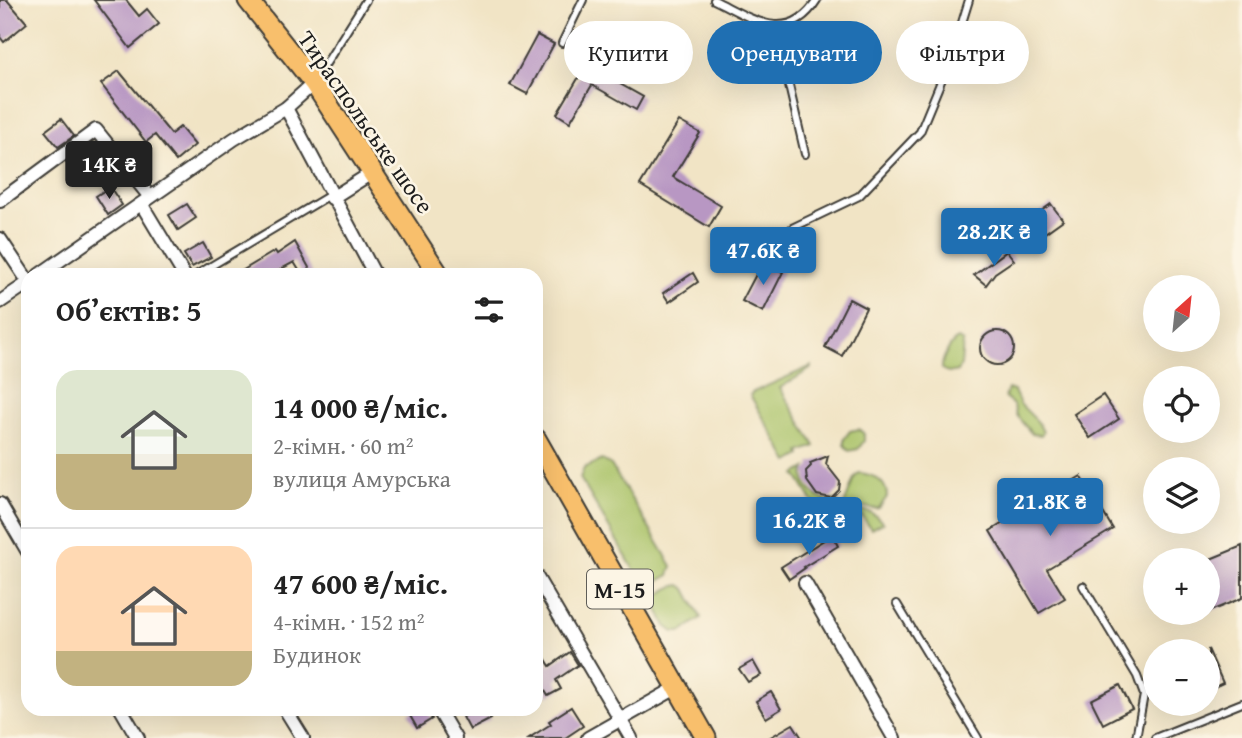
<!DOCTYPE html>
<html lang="uk">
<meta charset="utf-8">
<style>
:root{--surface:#fff;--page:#f6f6f6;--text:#222;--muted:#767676;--line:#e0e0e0;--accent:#1f6fb2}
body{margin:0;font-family:"Gentium Book Plus",serif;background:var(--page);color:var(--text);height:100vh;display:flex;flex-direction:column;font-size:26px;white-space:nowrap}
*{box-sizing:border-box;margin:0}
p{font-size:23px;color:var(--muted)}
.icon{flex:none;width:38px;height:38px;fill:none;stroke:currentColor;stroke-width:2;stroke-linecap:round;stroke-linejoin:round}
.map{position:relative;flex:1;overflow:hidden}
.panel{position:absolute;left:21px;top:268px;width:522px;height:448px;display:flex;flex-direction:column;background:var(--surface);border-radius:21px;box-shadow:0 7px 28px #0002}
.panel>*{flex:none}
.top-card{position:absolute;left:564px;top:21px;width:572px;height:63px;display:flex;gap:14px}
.needle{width:46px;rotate:27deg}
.buttons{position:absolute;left:1143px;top:275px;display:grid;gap:14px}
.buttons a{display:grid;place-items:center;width:77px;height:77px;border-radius:50%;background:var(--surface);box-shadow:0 7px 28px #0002;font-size:35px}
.price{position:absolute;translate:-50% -60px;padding:0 16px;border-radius:7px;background:var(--accent);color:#fff;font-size:23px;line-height:46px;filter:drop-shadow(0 2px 4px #0008)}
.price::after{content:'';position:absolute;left:50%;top:42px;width:21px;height:16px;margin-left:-10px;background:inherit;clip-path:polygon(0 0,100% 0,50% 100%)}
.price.current{background:#222;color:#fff}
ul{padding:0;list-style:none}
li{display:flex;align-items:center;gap:21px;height:175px;padding:0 35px}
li+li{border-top:2px solid var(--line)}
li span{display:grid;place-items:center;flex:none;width:196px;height:140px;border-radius:21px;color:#555}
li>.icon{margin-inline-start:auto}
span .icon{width:84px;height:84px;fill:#fffc;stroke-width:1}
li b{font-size:30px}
h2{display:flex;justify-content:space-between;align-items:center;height:84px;padding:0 35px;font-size:30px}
.tag{padding:0 24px;border-radius:32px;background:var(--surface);box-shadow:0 7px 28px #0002;font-size:24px;line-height:63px}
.tag.current{background:var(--accent);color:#fff}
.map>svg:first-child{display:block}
.green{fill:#aac369;stroke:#637042;stroke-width:2}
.building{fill:#b897c3}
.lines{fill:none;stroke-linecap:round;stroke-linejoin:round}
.service-casing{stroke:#3c3a35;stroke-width:10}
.minor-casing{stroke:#3c3a35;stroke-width:16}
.primary-casing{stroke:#3c3a35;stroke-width:23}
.service{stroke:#fff;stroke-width:6}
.minor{stroke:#fff;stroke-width:12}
.primary{stroke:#f8bf6c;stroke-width:19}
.labels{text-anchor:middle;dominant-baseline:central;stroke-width:5;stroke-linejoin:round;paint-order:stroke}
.shield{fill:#fcf5e5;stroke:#5f5d58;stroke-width:2}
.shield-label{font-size:23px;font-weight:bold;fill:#1c1c1c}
.street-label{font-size:24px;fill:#1c1c1c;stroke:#fcf5e5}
</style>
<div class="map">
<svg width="1242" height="738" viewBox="0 0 1242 738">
<rect width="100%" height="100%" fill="#fcf5e5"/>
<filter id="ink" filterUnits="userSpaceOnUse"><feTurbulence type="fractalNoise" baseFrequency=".0143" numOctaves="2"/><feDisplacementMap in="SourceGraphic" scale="14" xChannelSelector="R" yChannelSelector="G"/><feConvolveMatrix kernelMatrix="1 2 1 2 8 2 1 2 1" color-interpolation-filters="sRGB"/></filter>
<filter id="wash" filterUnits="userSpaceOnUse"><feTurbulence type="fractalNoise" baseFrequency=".00686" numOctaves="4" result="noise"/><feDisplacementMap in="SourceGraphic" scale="28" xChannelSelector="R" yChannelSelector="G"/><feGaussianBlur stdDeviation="1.57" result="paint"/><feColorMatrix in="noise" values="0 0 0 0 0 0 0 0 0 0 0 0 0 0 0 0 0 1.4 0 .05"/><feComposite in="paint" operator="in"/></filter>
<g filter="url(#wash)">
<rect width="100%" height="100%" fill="#f1e4c5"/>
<g class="green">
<path d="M958 339 963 342 961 365 957 371 948 373 942 369C941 360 950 343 958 339Z"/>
<path d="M812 366V368L780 388 815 446 800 452 801 455 789 462 750 395 753 392Z"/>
<path d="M1008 389 1014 391 1020 404 1038 422 1043 432 1041 435 1032 434 1016 415 1014 406 1005 397Z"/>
<path d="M859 429 864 434V441L858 449 849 451 844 445V439L850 431Z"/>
<path d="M602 460 611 465 672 566 669 575 651 585 641 582 580 478 584 468Z"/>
<path d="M806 468C798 485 820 504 836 501L845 511C865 511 868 507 883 523L871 529 862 516 833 535 796 474Z"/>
<path d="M859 473C874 474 887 482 887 497L879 508C867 511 864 502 847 508L844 505 854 478Z"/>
<path d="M681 585 686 589 701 618 681 632H674L666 626 655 603C658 593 670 586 681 585Z"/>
</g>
<g id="blocks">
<g class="building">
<path d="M0 0H7L27 23 4 42 0 37Z"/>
<path d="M94 0H126L139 16 147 9 159 24 130 48Z"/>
<path d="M537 35 554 44 527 94 510 85Z"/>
<path d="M586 65 643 97 636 110 592 85 570 122 557 114Z"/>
<path d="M119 71 171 134 180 127 195 145 176 161 155 135 146 142 101 84Z"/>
<path d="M61 119 74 136 58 147 45 131Z"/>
<path d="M679 121 700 133 673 177 721 206 709 227 640 185Z"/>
<path d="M110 187 122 205 108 215 96 196Z"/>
<path d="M187 204 196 218 178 230 169 215Z"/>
<path d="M1051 204 1063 220 1028 245 1016 229Z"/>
<path d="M295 242 313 275H302L294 262 270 275H235L275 251 277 254Z"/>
<path d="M203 243 211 257 192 267 184 254Z"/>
<path d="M1007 251 1014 260 995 273 986 285 974 275Z"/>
<path d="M763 261 783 272 763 312 742 301Z"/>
<path d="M693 273 698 282 669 302 663 293Z"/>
<path d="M849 299 866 308 842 356 825 347Z"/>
<circle cx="997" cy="348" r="17"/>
<path d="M1103 395 1119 419 1090 438 1074 414Z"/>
<path d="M828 456 826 464 840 482 839 490 831 498 817 495 807 481 806 471 811 466 810 463Z"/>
<path d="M1081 476 1113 529 1047 569 1065 598 1039 613 990 531Z"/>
<path d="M832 535 838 546 804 567 805 568 789 579 781 567Z"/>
<path d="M1242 546V598L1208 612V560Z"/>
<path d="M536 643 550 666 570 652 578 665 556 680 561 689 548 696 536 675Z"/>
<path d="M1208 649 1223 683 1208 690Z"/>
<path d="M753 661 761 675 748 682 739 669Z"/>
<path d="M1120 685 1132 709 1103 724 1091 700Z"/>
<path d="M771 692 781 709 766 718 756 701Z"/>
<path d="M571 707 583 726 565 738H529L551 724 549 721Z"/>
<path d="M417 709H426L432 719 417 728 409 714Z"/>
<path d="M477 709H485L491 719 470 730 463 717Z"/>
<path d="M793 724 802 738H769Z"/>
</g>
</g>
</g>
<g filter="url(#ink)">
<use href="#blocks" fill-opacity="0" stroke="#3c3a35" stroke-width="2"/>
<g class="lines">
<g class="service-casing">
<g id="service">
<path d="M714 0C751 18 788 46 817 0"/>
<path d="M775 26 805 154"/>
<path d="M562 43 583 0"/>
<path d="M315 81 366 0"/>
<path d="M792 228 859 196 920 132 953 52 969 0"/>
<path d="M196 275 330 195"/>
<path d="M363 275 372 269"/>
<path d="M1083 586 1137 676 1144 695 1136 738"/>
<path d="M897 604 978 738"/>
<path d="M1155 738 1242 703"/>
</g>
</g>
<g class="minor-casing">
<g id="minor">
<path d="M286 108 375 275"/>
<path d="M332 198 373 172"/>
<path d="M0 201 96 130 150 197"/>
<path d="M142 205 184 275"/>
<path d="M0 239 28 281"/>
<path d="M39 275 234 139 286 108 314 83"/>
<path d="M0 302 28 283"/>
<path d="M0 504 28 552"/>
<path d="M536 576 631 738"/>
<path d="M805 583 894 738"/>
<path d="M121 709 138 738"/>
<path d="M285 709 303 738"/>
<path d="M438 709 455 738"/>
<path d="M588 738 676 688"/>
</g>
</g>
<g class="primary-casing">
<g id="primary">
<path d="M248 0 314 83 439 275"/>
<path d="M536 439 706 738"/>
</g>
</g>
<use href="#service" class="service"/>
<use href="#minor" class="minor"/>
<use href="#primary" class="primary"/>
</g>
</g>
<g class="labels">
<rect class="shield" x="587" y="569.5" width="66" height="39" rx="5"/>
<g class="shield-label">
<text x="620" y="589">М-15</text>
</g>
<g class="street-label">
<text transform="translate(366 122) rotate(55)">Тираспольське шосе</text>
</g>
</g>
</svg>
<div class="buttons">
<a><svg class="needle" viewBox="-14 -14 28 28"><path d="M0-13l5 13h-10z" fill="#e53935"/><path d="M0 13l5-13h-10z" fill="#767676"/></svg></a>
<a><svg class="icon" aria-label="locate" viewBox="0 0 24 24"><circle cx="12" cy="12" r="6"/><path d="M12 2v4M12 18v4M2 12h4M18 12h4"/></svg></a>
<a><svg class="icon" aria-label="layers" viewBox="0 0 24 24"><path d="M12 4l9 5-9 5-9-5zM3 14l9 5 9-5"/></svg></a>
<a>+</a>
<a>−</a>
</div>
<b class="price current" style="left:109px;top:201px">14K ₴</b>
<b class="price" style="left:994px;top:268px">28.2K ₴</b>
<b class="price" style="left:763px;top:287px">47.6K ₴</b>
<b class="price" style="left:1050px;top:538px">21.8K ₴</b>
<b class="price" style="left:809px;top:557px">16.2K ₴</b>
<div class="top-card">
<a class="tag">Купити</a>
<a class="tag current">Орендувати</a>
<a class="tag">Фільтри</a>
</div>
<section class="panel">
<h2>Об’єктів: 5<svg class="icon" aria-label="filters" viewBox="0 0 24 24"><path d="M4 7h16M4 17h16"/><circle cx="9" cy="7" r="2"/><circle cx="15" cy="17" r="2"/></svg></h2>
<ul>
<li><span style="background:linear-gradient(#dfe7d0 60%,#c2b280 0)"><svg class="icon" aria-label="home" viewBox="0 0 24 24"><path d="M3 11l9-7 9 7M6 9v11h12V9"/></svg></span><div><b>14 000 ₴/міс.</b><p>2-кімн. · 60 m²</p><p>вулиця Амурська</p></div></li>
<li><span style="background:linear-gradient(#ffd9b3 75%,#c2b280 0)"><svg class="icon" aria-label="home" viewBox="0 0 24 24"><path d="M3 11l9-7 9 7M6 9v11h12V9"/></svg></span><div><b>47 600 ₴/міс.</b><p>4-кімн. · 152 m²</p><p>Будинок</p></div></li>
</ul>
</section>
</div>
